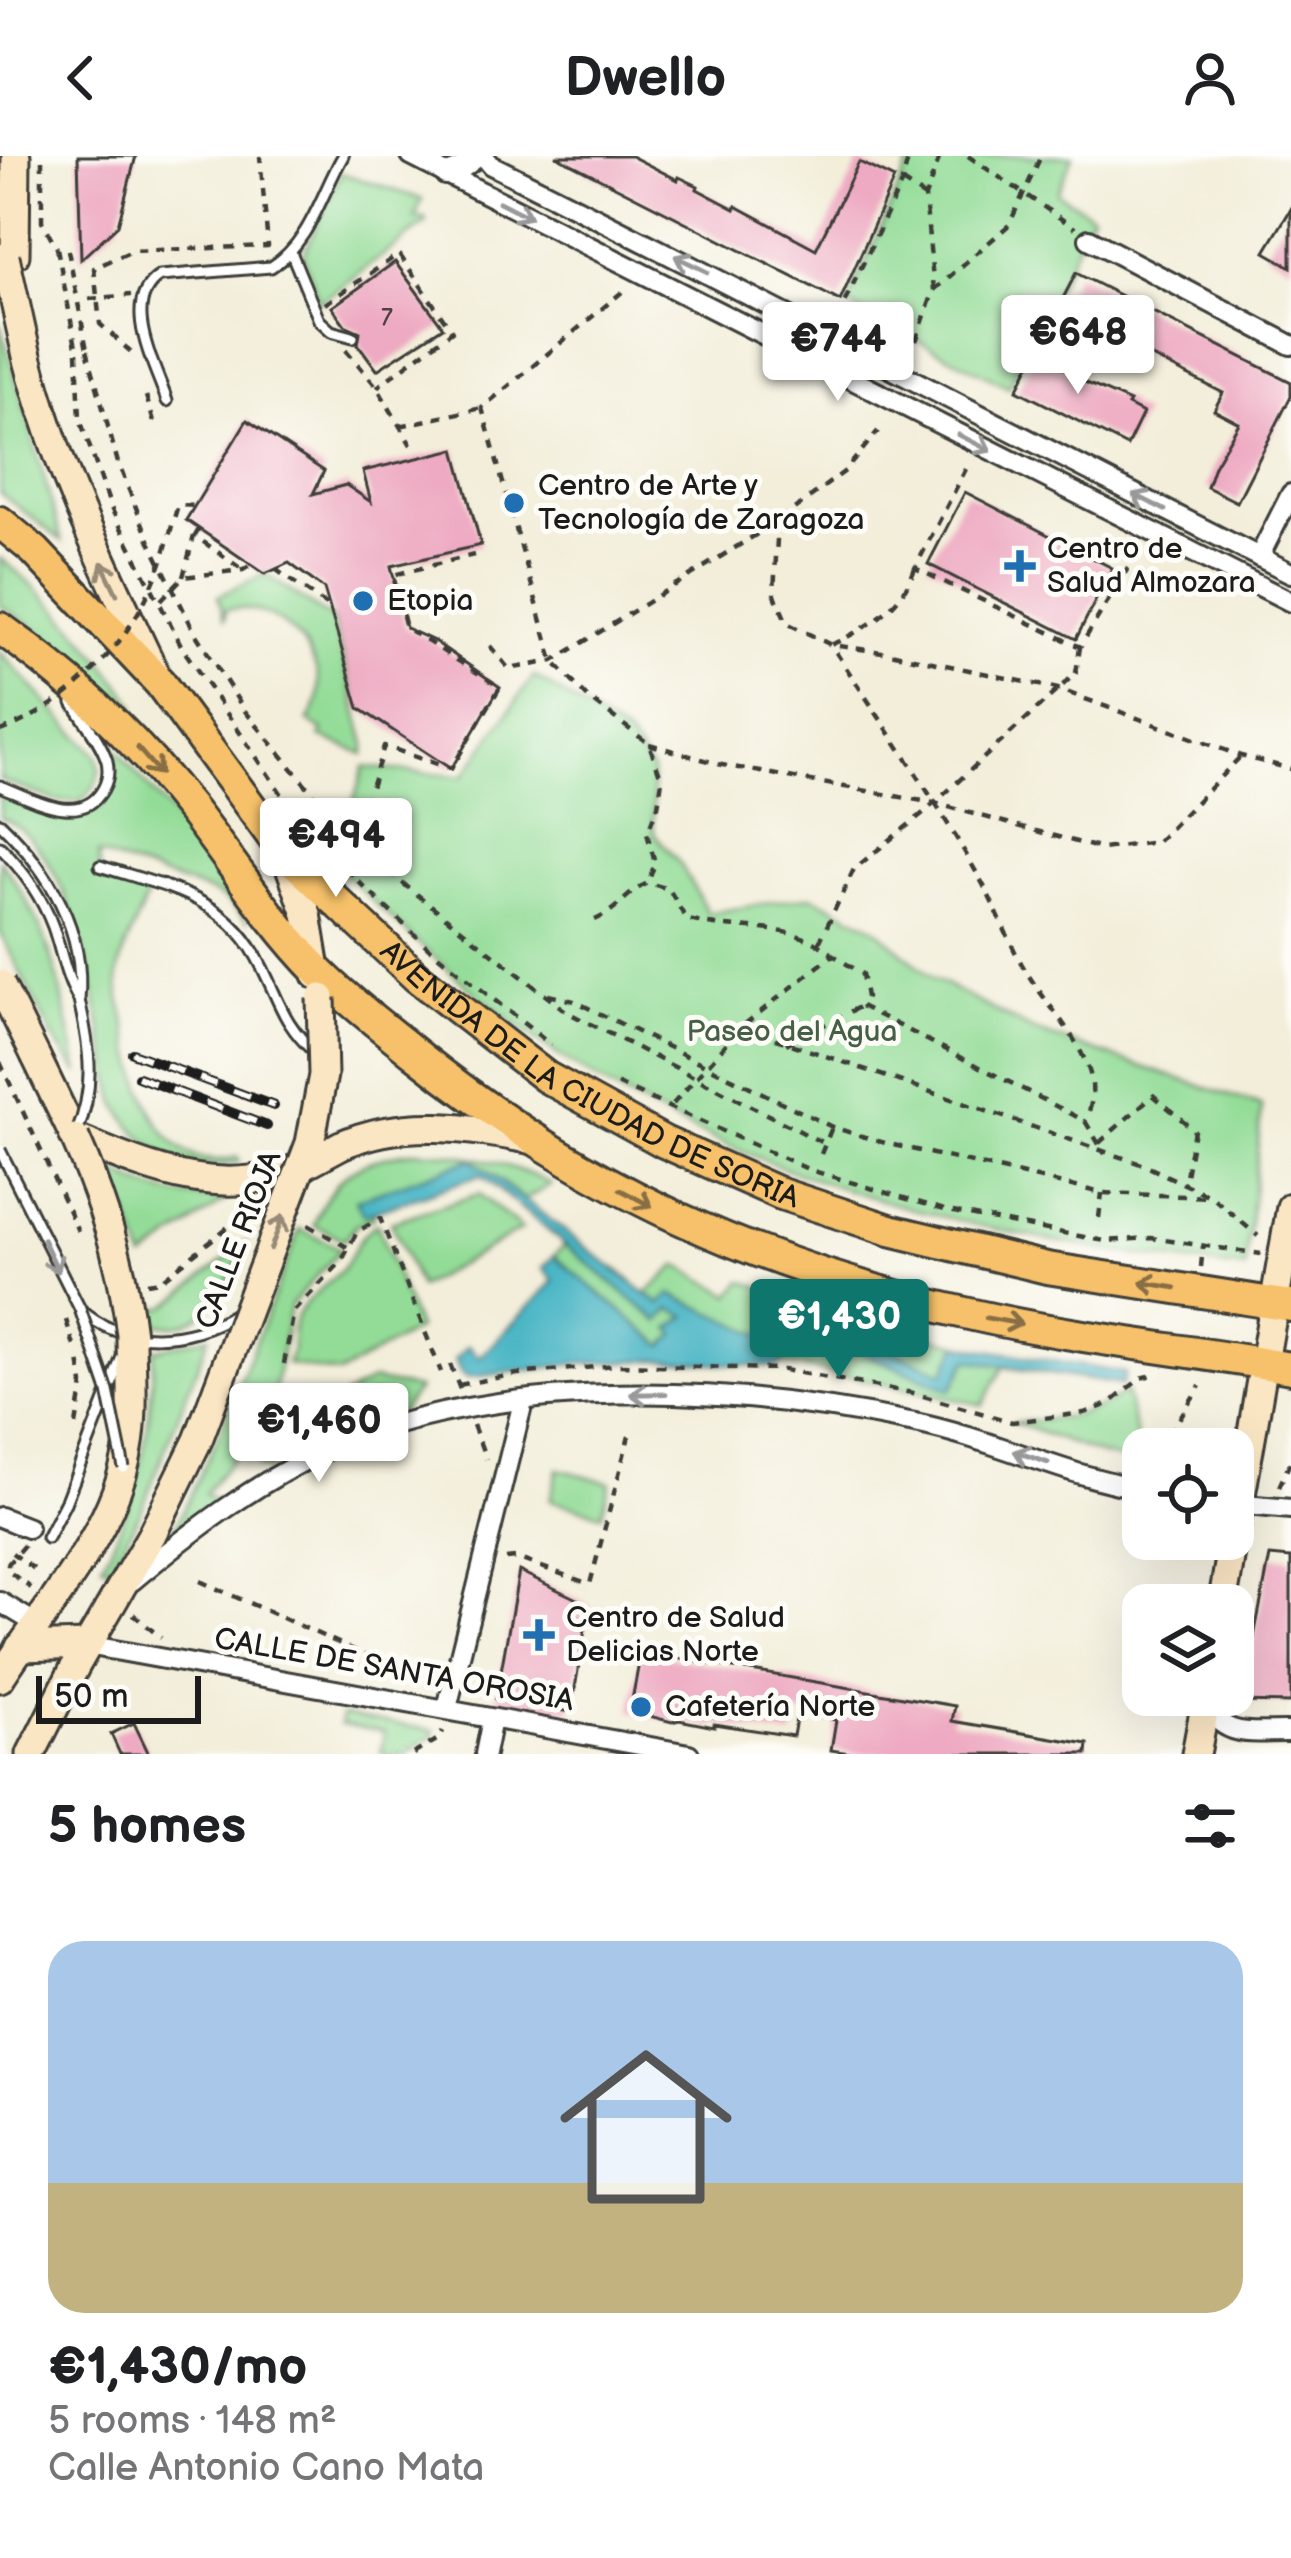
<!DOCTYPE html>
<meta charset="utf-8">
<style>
:root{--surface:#fff;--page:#f6f6f6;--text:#202124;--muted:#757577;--accent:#0f766e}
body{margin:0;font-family:"Balsamiq Sans",sans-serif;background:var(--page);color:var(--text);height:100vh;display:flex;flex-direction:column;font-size:45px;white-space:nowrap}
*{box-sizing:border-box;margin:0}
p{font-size:39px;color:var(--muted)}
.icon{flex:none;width:66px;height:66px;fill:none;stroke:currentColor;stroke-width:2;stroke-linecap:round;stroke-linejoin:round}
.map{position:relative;height:1598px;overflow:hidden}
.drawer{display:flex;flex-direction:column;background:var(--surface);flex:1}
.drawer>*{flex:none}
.fabs{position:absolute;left:1122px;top:1272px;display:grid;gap:24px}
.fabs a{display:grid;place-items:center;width:132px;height:132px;border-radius:24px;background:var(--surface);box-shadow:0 12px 48px #0002;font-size:60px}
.scale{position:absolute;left:36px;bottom:30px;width:165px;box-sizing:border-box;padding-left:12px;border:6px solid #1c1c1c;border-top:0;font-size:33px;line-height:42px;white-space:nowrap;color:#1c1c1c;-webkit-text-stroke:9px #fdfcf7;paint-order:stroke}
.price{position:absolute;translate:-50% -102px;padding:0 27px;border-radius:12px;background:#fff;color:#222;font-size:39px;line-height:78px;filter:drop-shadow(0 3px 6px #0008)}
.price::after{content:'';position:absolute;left:50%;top:72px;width:36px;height:27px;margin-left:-18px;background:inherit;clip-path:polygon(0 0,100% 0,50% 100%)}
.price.active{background:var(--accent);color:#fff}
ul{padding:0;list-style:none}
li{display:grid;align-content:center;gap:24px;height:636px;padding:0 48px}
li span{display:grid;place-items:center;height:372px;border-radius:36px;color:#555}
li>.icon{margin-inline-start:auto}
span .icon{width:216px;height:216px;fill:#fffc;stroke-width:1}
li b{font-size:51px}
h2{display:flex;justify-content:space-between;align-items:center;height:144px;padding:0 48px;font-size:51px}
header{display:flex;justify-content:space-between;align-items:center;height:156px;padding:0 48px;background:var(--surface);font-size:54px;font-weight:600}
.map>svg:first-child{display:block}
.green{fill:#93dc97;stroke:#587c5a;stroke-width:3}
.water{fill:#49b5c5;stroke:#326870;stroke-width:3}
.building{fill:#eeaac2}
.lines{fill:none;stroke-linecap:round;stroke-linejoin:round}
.lane-casing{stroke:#3c3c38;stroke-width:15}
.street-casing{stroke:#3c3c38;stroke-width:24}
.secondary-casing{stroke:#3c3c38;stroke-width:33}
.primary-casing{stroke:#3c3c38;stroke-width:36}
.path{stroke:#3c3c38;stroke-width:4.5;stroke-dasharray:9 9;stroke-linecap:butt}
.lane{stroke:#fff;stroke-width:9}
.street{stroke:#fff;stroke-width:18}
.secondary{stroke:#fbe6c4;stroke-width:27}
.primary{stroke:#f6c16b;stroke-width:30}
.rail-casing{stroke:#1c1c1c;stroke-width:10}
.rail{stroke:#fdfcf7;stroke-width:6;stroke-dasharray:18;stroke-linecap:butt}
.lane-bridge-casing{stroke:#3c3c38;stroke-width:15;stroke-linecap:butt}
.secondary-bridge-casing{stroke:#3c3c38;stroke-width:33;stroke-linecap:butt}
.path-bridge{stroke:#3c3c38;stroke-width:4.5;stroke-dasharray:9 9;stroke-linecap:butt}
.lane-bridge{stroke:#fff;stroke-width:9}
.secondary-bridge{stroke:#fbe6c4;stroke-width:27}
.oneway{stroke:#999}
.oneway2{stroke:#978b78}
.oneway3{stroke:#896e44}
.poi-dot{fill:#1f6fb2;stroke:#fdfcf7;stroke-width:4.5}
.labels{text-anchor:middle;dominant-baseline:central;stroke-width:10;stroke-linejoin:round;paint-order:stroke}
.number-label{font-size:24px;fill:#504046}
.poi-label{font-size:30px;fill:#1c1c1c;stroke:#fdfcf7;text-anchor:start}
.park-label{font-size:30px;fill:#465f47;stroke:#fdfcf7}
.street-label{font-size:30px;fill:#1c1c1c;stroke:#fdfcf7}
</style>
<header><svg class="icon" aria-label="back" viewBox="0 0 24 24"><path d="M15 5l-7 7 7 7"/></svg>Dwello<svg class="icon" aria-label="person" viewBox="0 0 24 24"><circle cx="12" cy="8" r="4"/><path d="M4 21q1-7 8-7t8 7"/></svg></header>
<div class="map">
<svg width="1291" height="1598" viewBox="0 0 1291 1598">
<rect width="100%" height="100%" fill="#fdfcf7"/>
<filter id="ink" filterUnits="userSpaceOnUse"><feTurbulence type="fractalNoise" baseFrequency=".00833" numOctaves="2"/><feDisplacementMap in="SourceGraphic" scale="24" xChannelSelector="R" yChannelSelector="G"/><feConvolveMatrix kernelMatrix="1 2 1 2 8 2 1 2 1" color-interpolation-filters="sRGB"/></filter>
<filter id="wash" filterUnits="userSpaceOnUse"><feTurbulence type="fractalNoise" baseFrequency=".004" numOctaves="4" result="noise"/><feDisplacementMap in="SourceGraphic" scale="48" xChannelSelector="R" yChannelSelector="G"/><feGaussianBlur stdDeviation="2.7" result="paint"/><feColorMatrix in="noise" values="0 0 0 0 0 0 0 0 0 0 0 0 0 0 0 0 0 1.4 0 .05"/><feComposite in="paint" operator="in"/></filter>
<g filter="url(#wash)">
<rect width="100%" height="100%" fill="#f3eeda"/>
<g class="green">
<path d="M913 0H1073L1057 37 1092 58 1009 231 847 148Z"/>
<path d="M341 17 422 43 415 62H425L426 67 320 146 303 99Z"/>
<path d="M0 167 62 385 0 337Z"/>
<path d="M0 402C55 444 96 493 135 549L134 555 26 465 0 450Z"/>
<path d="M265 418 333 464 366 588 364 598 320 581 323 574 308 565C345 516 282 441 226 454L225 464 218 440Z"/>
<path d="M0 496 96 599C104 619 95 636 78 646L56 645 0 624Z"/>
<path d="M534 520 628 581 652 614 654 677 681 709 708 757 812 740 874 771 932 822 1034 875 1262 950 1245 1113C1027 1089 811 1043 618 936 511 877 422 792 334 709L364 611 463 621Z"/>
<path d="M111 588 179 667 248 766 226 744 213 737 98 698 102 724 148 737C140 760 117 803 118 825 118 840 124 856 127 871 138 927 160 1023 237 1001L239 1006C185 1019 141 994 116 946 100 872 78 690 0 661V638C22 647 52 662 77 660 111 656 120 617 108 590Z"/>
<path d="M0 704C55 777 60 832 79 918L52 880 0 776Z"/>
<path d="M417 995C464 997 508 1006 551 1028L525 1044 471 1003 364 1059 373 1056 374 1061 357 1068 344 1084 314 1069C333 1015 362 1002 417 995Z"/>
<path d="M112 1014C148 1037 184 1043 227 1043L144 1103Z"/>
<path d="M479 1038 522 1073 419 1131 391 1066Z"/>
<path d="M377 1068 417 1173 339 1218 287 1208C296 1192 289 1178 296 1162 305 1142 329 1129 343 1112 356 1096 357 1079 377 1068Z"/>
<path d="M300 1073 341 1093 290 1150 270 1258 204 1338 217 1346 170 1382 217 1283Z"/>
<path d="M566 1087 617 1113 646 1138 678 1109 731 1139 743 1125 842 1158 979 1193 1125 1217 1122 1229 1003 1211 983 1249 781 1207 783 1202 672 1173 676 1178 665 1191 554 1100Z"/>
<path d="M245 1088C232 1125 201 1185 152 1166L150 1153 166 1151Z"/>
<path d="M209 1180 141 1355 110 1412 102 1408C140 1340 151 1271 154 1194Z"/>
<path d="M372 1224 418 1233 400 1257 326 1282 267 1314 257 1309 296 1239 335 1246Z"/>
<path d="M1126 1236 1143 1309 1102 1299 1012 1266C1053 1265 1092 1260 1126 1236Z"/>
<path d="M558 1313 610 1326 602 1358 550 1344Z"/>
<path d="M342 1560 434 1574V1579L405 1598H381L384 1576 340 1569Z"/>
</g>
<path class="water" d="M471 1003 660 1148 671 1138 781 1188 799 1154 944 1217 958 1189 1125 1217 1122 1229 968 1204 951 1234 802 1172 788 1203 784 1202 779 1211 657 1204 574 1208 467 1222 460 1216 455 1203 468 1190 480 1201 554 1125 543 1112 554 1100 664 1190 676 1178 671 1172 687 1160 671 1153 659 1166 481 1019 364 1059 356 1044Z"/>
<g id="blocks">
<g class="building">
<path d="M78 0H136L118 69 81 103Z"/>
<path d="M556 0H631L678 24 679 21 698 30 697 33 735 53 736 50 816 93 859 6 894 23 840 145Z"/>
<path d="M1291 53V111L1265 96Z"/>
<path d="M395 106 443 171 377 214 358 188 360 176 345 169 332 151Z"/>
<path d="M1076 117 1291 226V240L1237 346 1207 331 1214 310 1239 267 1214 254 1223 237 1065 157 1067 154 1059 150Z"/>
<path d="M1042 184 1060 194 1053 207 1073 217 1071 220 1130 246 1128 249 1143 257 1127 290 1017 234Z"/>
<path d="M247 264 324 315 313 338 346 329 371 346 363 315 455 293 481 389 391 410 406 472 434 485 500 531 451 613 359 552 324 433 289 407 265 418 186 364Z"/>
<path d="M965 336 1112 412 1076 483 928 408Z"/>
<path d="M1270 1400 1291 1402V1547L1241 1546Z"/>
<path d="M519 1415 589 1449 571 1556 496 1543Z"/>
<path d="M641 1496 955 1550 952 1565 1088 1588 1087 1598H856L831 1594 836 1564 797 1557 793 1580 714 1568V1571L679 1564 672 1566 630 1555Z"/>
<path d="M134 1567 149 1598H120L111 1578Z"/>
</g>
</g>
</g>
<g filter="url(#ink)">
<use href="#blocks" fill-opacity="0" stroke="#3c3c38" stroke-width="3"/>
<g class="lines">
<g class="lane-casing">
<g id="lane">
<path d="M291 96 319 164 331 175 353 181"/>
<path d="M167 245C155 209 119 145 160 120L271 111C310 87 321 38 343 0"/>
<path d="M0 630C30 642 82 672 103 633 108 624 109 614 107 605 101 585 84 565 73 547"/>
<path d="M0 667C49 714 86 775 79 844"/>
<path d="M0 691C23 714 42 741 53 771 62 797 65 821 79 844"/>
<path d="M100 710C168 732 228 740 262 811 281 849 283 867 316 898"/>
<path d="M80 1153C121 1192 190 1187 236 1157"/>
<path d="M47 1382 65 1347 122 1201"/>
</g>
</g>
<g class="street-casing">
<g id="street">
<path d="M411 0 1291 446"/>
<path d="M484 0 491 9C759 142 1023 283 1291 417"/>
<path d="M445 19 463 12 479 0"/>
<path d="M1089 83 1291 189"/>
<path d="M1259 401 1291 338"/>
<path d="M1233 1348 1291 1353"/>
<path d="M0 1361 28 1372"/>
<path d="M132 1425C192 1375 257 1325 329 1293 502 1218 734 1229 915 1267 993 1283 1065 1320 1143 1333"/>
<path d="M0 1446 35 1467"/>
<path d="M87 1489 689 1598"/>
<path d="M1206 1546C1223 1585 1254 1575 1291 1576"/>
<path d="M447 1552 523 1246"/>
<path d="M485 1598 492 1563"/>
</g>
</g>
<g class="secondary-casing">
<g id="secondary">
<path d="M15 99 16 0"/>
<path d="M27 200C55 310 104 410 153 513"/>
<path d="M286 700 307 758 317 819"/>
<path d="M36 901 75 982C150 1013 223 1045 302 1010"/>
<path d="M341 989C404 961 468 972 535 984"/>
<path d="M1222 1449 1291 1051"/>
<path d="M20 1491 87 1489"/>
<path d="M0 1522C46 1450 113 1379 128 1293 135 1256 131 1217 131 1179"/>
<path d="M31 1598 76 1509 152 1378"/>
<path d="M1196 1598 1207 1539"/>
</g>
</g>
<g class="primary-casing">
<g id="primary">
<path id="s1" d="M0 366 35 395 160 527 284 696 417 821 546 921 664 986 781 1038 890 1074 1047 1112 1291 1150"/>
<path d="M0 472C72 523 135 582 190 652 233 707 270 766 319 816 349 846 383 871 416 898 590 1037 761 1112 978 1160 1081 1183 1187 1194 1291 1212"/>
</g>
</g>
<g class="path">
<path d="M968 0 1075 72"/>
<path d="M42 4V65L57 92"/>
<path d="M902 26 925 41"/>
<path d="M934 134 1009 69 1041 0"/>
<path d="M622 136 482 252 553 505 587 541 649 588 662 624 658 650 647 677 655 707 648 727"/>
<path d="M89 143 131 139"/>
<path d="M325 148 399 98 452 175 377 231"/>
<path d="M837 162 902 26 909 0"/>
<path d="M916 185 934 134 925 41 940 0"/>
<path d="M87 194 118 307 150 386 195 477 245 555 334 663 405 729 567 856 825 988"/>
<path d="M346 194 377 231 411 289"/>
<path d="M77 196 80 263 111 352 183 493 287 646 362 729 430 793 551 889"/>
<path d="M131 196 100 168 94 112 132 95 268 90 260 0"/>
<path d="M146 240 156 273"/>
<path d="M400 270 482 252"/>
<path d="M966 313 915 412 1080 491 1136 399"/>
<path d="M778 365 774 437 787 467 831 489 890 497 1058 533 1241 600 1291 613"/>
<path d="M199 373 195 380 243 414"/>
<path d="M915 412C901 453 868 471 831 489 882 566 934 641 979 721 996 751 1007 783 1024 812 1044 846 1074 874 1088 912 1095 929 1093 949 1085 965"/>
<path d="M275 413 329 451"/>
<path d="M183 421 194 380"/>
<path d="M161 444 183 421 243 414 251 409"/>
<path d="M404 455 428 450"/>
<path d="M490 490 509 513 553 505 778 365 845 315 878 275"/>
<path d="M649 588 722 609 934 647 1102 693 1157 686 1241 600"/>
<path d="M355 682 384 590 451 613 500 531 406 472 393 419 474 399"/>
<path d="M595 764C618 754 626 737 648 727L669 733 686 763C735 778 793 763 833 799"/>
<path d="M819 787 854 713 927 654 1076 517 1080 491"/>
<path d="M548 839 574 845 832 971 885 987 1102 1037 1212 1041"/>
<path d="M861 850 1085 965 1105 998"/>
<path d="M741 871 1144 1009 1212 1041 1258 1080"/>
<path d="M786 888 861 850"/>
<path d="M617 928 810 1014 948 1055 1105 1085 1151 1082 1261 1098"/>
<path d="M673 948 741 871 833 799 862 818 866 841 861 850"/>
<path d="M1099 987 1153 939 1194 974 1185 1026"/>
<path d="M821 998 832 971"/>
<path d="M1099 1062 1102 1037"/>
<path d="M308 1069 347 1091"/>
<path d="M1201 1111 1203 1090"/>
<path d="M66 1164 75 1193"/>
<path d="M284 1208 294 1155 341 1106 357 1076 380 1062 441 1216"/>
<path d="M450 1208 461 1236"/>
<path d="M459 1229 517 1218 617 1209 778 1213 913 1237 1012 1266 1084 1257 1109 1248 1141 1222 1153 1219"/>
<path d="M76 1269 83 1228 79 1204"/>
<path d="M473 1269 486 1303"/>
<path d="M1160 1293 1200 1230"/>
<path d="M1279 1331 1291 1304"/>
<path d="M24 1389 8 1408V1415L31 1432"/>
<path d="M12 1397 37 1415"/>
<path d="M506 1403 516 1402 590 1428 629 1280"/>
<path d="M200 1425 412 1520"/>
<path d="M133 1458 161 1482"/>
<path d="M413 1598 440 1582 443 1575"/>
</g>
<use href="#lane" class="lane"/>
<use href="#street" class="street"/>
<use href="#secondary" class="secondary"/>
<use href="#primary" class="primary"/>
<g class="rail-casing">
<g id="rail">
<path d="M132 897 274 950"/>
<path d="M138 921 267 970"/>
</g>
</g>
<use href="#rail" class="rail"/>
<g class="lane-bridge-casing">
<g id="lane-bridge">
<path d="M76 979C96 931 90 893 79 844"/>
<path d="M0 994 80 1153 108 1235 124 1312"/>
</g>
</g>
<g class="secondary-bridge-casing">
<g id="secondary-bridge">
<path d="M5 101 27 200"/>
<path d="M0 828 36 901"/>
<path d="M75 982C104 1047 123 1109 131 1179"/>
<path d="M302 1010 341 989"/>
<path d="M152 1378 198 1284 310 987 323 919 321 842"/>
</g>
</g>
<g class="path-bridge">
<path d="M57 92 77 196"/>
<path d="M68 94 87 194"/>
<path d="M0 575C63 552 119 499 148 438 162 410 169 379 178 349L195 350"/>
<path d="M0 906 78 1075"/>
<path d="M147 1127 160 1125 253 1051 259 1053"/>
</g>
<use href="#lane-bridge" class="lane-bridge"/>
<use href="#secondary-bridge" class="secondary-bridge"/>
</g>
<defs><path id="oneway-shaft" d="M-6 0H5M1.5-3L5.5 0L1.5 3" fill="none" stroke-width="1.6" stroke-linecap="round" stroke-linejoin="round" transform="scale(3)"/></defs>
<g class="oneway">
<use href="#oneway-shaft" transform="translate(515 54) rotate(27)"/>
<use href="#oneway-shaft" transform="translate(691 108) rotate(-154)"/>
<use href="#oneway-shaft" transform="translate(975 287) rotate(27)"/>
<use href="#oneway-shaft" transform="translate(1149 346) rotate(-153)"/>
<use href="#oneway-shaft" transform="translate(51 1100) rotate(65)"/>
<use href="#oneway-shaft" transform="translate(648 1238) rotate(179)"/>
<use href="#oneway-shaft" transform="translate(1031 1301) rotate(-161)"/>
</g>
<g class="oneway2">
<use href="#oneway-shaft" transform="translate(109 422) rotate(-116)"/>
<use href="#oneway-shaft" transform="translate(277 1076) rotate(-69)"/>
</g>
<g class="oneway3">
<use href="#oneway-shaft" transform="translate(149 605) rotate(49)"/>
<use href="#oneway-shaft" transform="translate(636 1042) rotate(28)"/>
<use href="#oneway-shaft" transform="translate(1158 1129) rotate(-171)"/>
<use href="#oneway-shaft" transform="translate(1004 1165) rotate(10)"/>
</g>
</g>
<g class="poi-dot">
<circle cx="514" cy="347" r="12"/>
<path d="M1014 392h12v12h12v12h-12v12h-12v-12h-12v-12h12z"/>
<circle cx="363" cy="445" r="12"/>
<path d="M533 1461h12v12h12v12h-12v12h-12v-12h-12v-12h12z"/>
<circle cx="641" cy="1551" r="12"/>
</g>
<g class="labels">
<g class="number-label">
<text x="387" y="161">7</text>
</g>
<g class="poi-label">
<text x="538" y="330">Centro de Arte y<tspan x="538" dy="34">Tecnología de Zaragoza</tspan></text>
<text x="1047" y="393">Centro de<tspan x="1047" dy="34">Salud Almozara</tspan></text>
<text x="387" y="445">Etopia</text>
<text x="566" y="1462">Centro de Salud<tspan x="566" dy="34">Delicias Norte</tspan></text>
<text x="665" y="1551">Cafetería Norte</text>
</g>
<g class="park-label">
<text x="792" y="876">Paseo del Agua</text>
</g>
<g class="street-label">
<text stroke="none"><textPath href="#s1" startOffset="819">AVENIDA DE LA CIUDAD DE SORIA</textPath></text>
<text transform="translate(239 1084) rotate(-69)">CALLE RIOJA</text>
<text transform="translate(394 1514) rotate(10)">CALLE DE SANTA OROSIA</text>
</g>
</g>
</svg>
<div class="fabs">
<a><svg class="icon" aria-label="locate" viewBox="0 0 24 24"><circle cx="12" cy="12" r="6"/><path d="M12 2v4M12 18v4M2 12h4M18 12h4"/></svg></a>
<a><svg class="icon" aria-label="layers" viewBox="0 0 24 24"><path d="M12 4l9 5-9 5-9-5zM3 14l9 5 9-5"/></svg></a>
</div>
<div class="scale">50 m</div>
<b class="price" style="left:1078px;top:241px">€648</b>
<b class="price" style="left:838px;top:248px">€744</b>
<b class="price" style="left:336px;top:744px">€494</b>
<b class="price active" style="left:839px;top:1225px">€1,430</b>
<b class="price" style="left:319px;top:1329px">€1,460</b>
</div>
<section class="drawer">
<h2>5 homes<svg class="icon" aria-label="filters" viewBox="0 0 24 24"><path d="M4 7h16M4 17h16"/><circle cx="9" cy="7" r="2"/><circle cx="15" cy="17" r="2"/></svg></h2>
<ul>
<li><span style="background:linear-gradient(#a9c7e8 65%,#c2b280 0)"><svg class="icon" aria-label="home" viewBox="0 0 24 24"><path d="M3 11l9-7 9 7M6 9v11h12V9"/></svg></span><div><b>€1,430/mo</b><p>5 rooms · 148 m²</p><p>Calle Antonio Cano Mata</p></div></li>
</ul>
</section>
